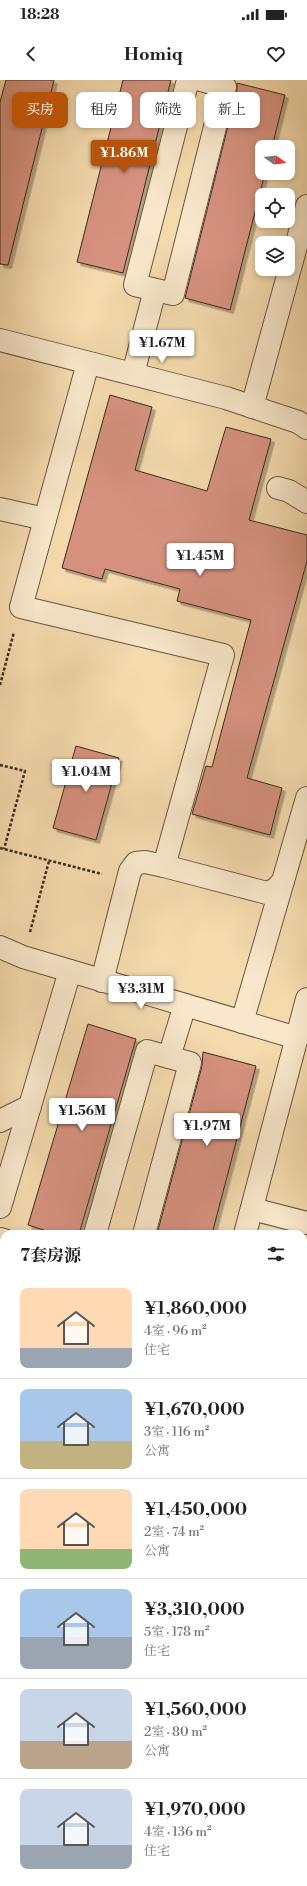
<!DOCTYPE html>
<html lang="zh">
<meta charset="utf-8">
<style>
:root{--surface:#fff;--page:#f6f6f6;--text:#222;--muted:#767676;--line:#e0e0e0;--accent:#b45309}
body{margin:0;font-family:"Libre Bodoni","Noto Serif SC",serif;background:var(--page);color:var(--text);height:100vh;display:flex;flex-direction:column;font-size:15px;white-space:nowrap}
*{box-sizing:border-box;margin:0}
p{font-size:13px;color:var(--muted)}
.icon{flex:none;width:22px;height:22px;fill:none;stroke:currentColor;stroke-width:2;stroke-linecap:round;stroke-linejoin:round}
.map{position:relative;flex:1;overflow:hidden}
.drawer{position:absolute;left:0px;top:1150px;width:307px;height:656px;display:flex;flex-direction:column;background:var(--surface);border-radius:12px 12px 0 0;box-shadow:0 2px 6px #0003}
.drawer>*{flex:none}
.banner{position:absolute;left:12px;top:12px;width:283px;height:36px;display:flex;gap:8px}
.needle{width:26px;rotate:105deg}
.tools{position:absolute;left:255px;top:60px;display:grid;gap:8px}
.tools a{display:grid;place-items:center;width:40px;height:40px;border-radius:8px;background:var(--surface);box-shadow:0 2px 6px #0003;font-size:20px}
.price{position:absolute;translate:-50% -34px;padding:0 9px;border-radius:4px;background:#fff;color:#222;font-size:13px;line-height:26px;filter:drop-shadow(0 1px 2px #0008)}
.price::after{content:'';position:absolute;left:50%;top:24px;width:12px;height:9px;margin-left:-6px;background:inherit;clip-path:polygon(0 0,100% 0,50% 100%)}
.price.on{background:var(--accent);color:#fff}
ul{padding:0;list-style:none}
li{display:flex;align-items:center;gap:12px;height:100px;padding:0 20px}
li+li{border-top:1px solid var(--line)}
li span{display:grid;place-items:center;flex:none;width:112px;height:80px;border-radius:8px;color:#555}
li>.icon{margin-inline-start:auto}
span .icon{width:48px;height:48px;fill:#fffc;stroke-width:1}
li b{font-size:17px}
h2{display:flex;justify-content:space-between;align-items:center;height:48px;padding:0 20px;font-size:17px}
.tag{padding:0 14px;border-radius:8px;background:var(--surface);box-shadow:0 2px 6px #0003;font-size:14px;line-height:36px}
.tag.on{background:var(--accent);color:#fff}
.status{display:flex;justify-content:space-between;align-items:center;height:28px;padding:0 20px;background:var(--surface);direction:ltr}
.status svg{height:11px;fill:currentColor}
header{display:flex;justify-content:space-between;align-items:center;height:52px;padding:0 20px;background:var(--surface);font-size:18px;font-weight:800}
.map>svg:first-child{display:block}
.green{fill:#c2bd85;stroke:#7e7452}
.building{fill:#d6927f;stroke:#3a2a1e;filter:url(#shadow)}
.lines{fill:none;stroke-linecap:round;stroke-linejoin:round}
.minor-casing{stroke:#685642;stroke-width:24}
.major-casing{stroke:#3a2a1e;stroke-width:24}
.path{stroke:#3a2a1e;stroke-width:2.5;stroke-dasharray:3 2;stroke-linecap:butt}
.minor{stroke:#f8e7ca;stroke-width:22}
.major{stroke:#f4daad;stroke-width:22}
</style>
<div class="status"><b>18:28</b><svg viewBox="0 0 49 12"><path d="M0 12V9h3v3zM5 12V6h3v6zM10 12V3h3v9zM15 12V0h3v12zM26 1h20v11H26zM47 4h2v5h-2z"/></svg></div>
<header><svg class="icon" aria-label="back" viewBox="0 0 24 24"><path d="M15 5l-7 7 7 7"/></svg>Homiq<svg class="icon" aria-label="heart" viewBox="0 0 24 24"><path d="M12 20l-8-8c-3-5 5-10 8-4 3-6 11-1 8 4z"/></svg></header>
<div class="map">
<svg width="307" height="1806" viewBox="0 0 307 1806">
<defs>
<filter id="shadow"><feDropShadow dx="3.5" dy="3.5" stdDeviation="0" flood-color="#0004"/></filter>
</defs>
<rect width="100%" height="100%" fill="#f4daad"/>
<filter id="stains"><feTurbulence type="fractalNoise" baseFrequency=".005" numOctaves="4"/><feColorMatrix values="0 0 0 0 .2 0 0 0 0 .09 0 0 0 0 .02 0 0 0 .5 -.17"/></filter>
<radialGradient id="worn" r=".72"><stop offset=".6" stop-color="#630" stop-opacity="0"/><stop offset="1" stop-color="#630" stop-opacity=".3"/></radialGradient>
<g class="green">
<rect x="0" y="1614" width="4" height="55"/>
<path d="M303 1654 307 1655V1706L303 1705Z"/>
</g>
<g class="building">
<path d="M6 0H54L8 185 0 184V22Z"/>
<path d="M123 0H171L123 193 77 182Z"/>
<path d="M237 3 285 15 272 67H262V93H265L230 230 185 218 237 10Z"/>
<path d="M110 315 152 327 135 390 207 411 226 347 271 359 249 440 307 455V481L247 698 282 708 270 755 192 734 206 686 212 687 251 540 177 521 180 509 105 489 102 499 62 488Z"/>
<path d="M76 666 119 678 96 760 53 748Z"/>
<path d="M88 944 136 959 79 1154H56L28 1145Z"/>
<path d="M203 972 256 986 212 1154H157L202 986Z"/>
</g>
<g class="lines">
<g class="minor-casing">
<g id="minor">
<path d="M188 0 135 205 173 214 225 7 201 0"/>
<path d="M0 260 226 318 298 342 307 348"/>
<path d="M88 283 21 527 223 575 164 786 145 782 136 783 130 791 102 901"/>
<path d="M133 294 155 210"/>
<path d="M252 327 307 126"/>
<path d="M278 408 289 411 307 422"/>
<path d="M0 429 45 439"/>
<path d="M164 786 267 813 276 809 283 801 307 718"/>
<path d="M0 867 23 877 297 958"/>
<path d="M242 942 283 801"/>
<path d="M169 977 185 925"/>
<path d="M0 1041 30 1026"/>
<path d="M0 1127 70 891"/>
<path d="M252 1129 307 1143"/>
<path d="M95 1154 147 971 190 983 144 1154"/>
<path d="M245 1154 307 919"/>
<path d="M0 1159 4 1160"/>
<path d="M0 1240 4 1241"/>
<path d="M303 1410 307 1395"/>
<path d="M0 1420 4 1405"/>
<path d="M0 1470 4 1471"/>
<path d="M303 1492 307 1468"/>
<path d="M0 1678H4"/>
<path d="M303 1717 307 1718"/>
<path d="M0 1779 4 1727"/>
<path d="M123 1806 124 1802"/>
<path d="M240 1806 241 1802"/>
<path d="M293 1806 294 1802"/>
</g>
</g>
<g class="major-casing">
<g id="major">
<path d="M0 1569 4 1570"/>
<path d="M303 1610H307"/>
</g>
</g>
<g class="path">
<path d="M0 605 14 552"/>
<path d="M0 685 25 691 4 769"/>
<path d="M0 768 102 794"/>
<path d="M30 852 49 781"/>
</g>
<use href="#minor" class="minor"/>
<use href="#major" class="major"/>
</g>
<rect width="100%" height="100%" filter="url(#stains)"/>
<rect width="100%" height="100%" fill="url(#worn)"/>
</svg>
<div class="tools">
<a><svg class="needle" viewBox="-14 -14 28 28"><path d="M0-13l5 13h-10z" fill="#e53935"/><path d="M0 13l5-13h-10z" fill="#767676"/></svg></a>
<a><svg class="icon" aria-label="locate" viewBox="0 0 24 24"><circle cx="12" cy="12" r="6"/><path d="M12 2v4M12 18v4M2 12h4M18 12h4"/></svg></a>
<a><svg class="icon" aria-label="layers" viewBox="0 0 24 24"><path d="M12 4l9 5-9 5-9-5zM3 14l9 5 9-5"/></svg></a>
</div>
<b class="price on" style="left:124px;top:94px">¥1.86M</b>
<b class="price" style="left:162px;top:284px">¥1.67M</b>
<b class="price" style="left:200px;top:497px">¥1.45M</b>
<b class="price" style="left:86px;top:713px">¥1.04M</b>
<b class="price" style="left:141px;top:930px">¥3.31M</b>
<b class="price" style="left:82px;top:1052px">¥1.56M</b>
<b class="price" style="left:207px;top:1067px">¥1.97M</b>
<div class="banner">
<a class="tag on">买房</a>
<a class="tag">租房</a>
<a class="tag">筛选</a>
<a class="tag">新上</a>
</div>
<section class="drawer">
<h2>7套房源<svg class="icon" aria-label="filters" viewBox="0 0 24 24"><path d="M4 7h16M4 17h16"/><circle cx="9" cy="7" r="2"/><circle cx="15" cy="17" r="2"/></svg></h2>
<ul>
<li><span style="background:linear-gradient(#ffd9b3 75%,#9aa5b1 0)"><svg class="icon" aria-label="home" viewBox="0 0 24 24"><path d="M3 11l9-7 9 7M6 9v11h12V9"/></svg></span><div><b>¥1,860,000</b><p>4室 · 96 m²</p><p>住宅</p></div></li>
<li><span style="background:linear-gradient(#a9c7e8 65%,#c2b280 0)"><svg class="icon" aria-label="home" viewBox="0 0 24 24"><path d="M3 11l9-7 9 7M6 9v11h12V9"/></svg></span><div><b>¥1,670,000</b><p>3室 · 116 m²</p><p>公寓</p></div></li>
<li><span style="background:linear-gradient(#ffd9b3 75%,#8fb573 0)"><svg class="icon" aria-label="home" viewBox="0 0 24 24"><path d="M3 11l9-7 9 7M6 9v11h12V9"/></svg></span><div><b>¥1,450,000</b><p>2室 · 74 m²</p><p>公寓</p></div></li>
<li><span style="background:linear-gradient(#a9c7e8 60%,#9aa5b1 0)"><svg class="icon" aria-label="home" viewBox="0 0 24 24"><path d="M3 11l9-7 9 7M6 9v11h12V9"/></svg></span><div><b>¥3,310,000</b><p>5室 · 178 m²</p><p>住宅</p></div></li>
<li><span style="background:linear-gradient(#c9d6e8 65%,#b9a48a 0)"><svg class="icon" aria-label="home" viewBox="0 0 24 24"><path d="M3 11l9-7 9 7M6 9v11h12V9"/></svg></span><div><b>¥1,560,000</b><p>2室 · 80 m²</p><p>公寓</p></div></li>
<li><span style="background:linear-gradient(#c9d6e8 70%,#9aa5b1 0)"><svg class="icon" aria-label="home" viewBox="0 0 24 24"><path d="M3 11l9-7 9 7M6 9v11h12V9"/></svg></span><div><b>¥1,970,000</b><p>4室 · 136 m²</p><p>住宅</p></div></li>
</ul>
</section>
</div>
